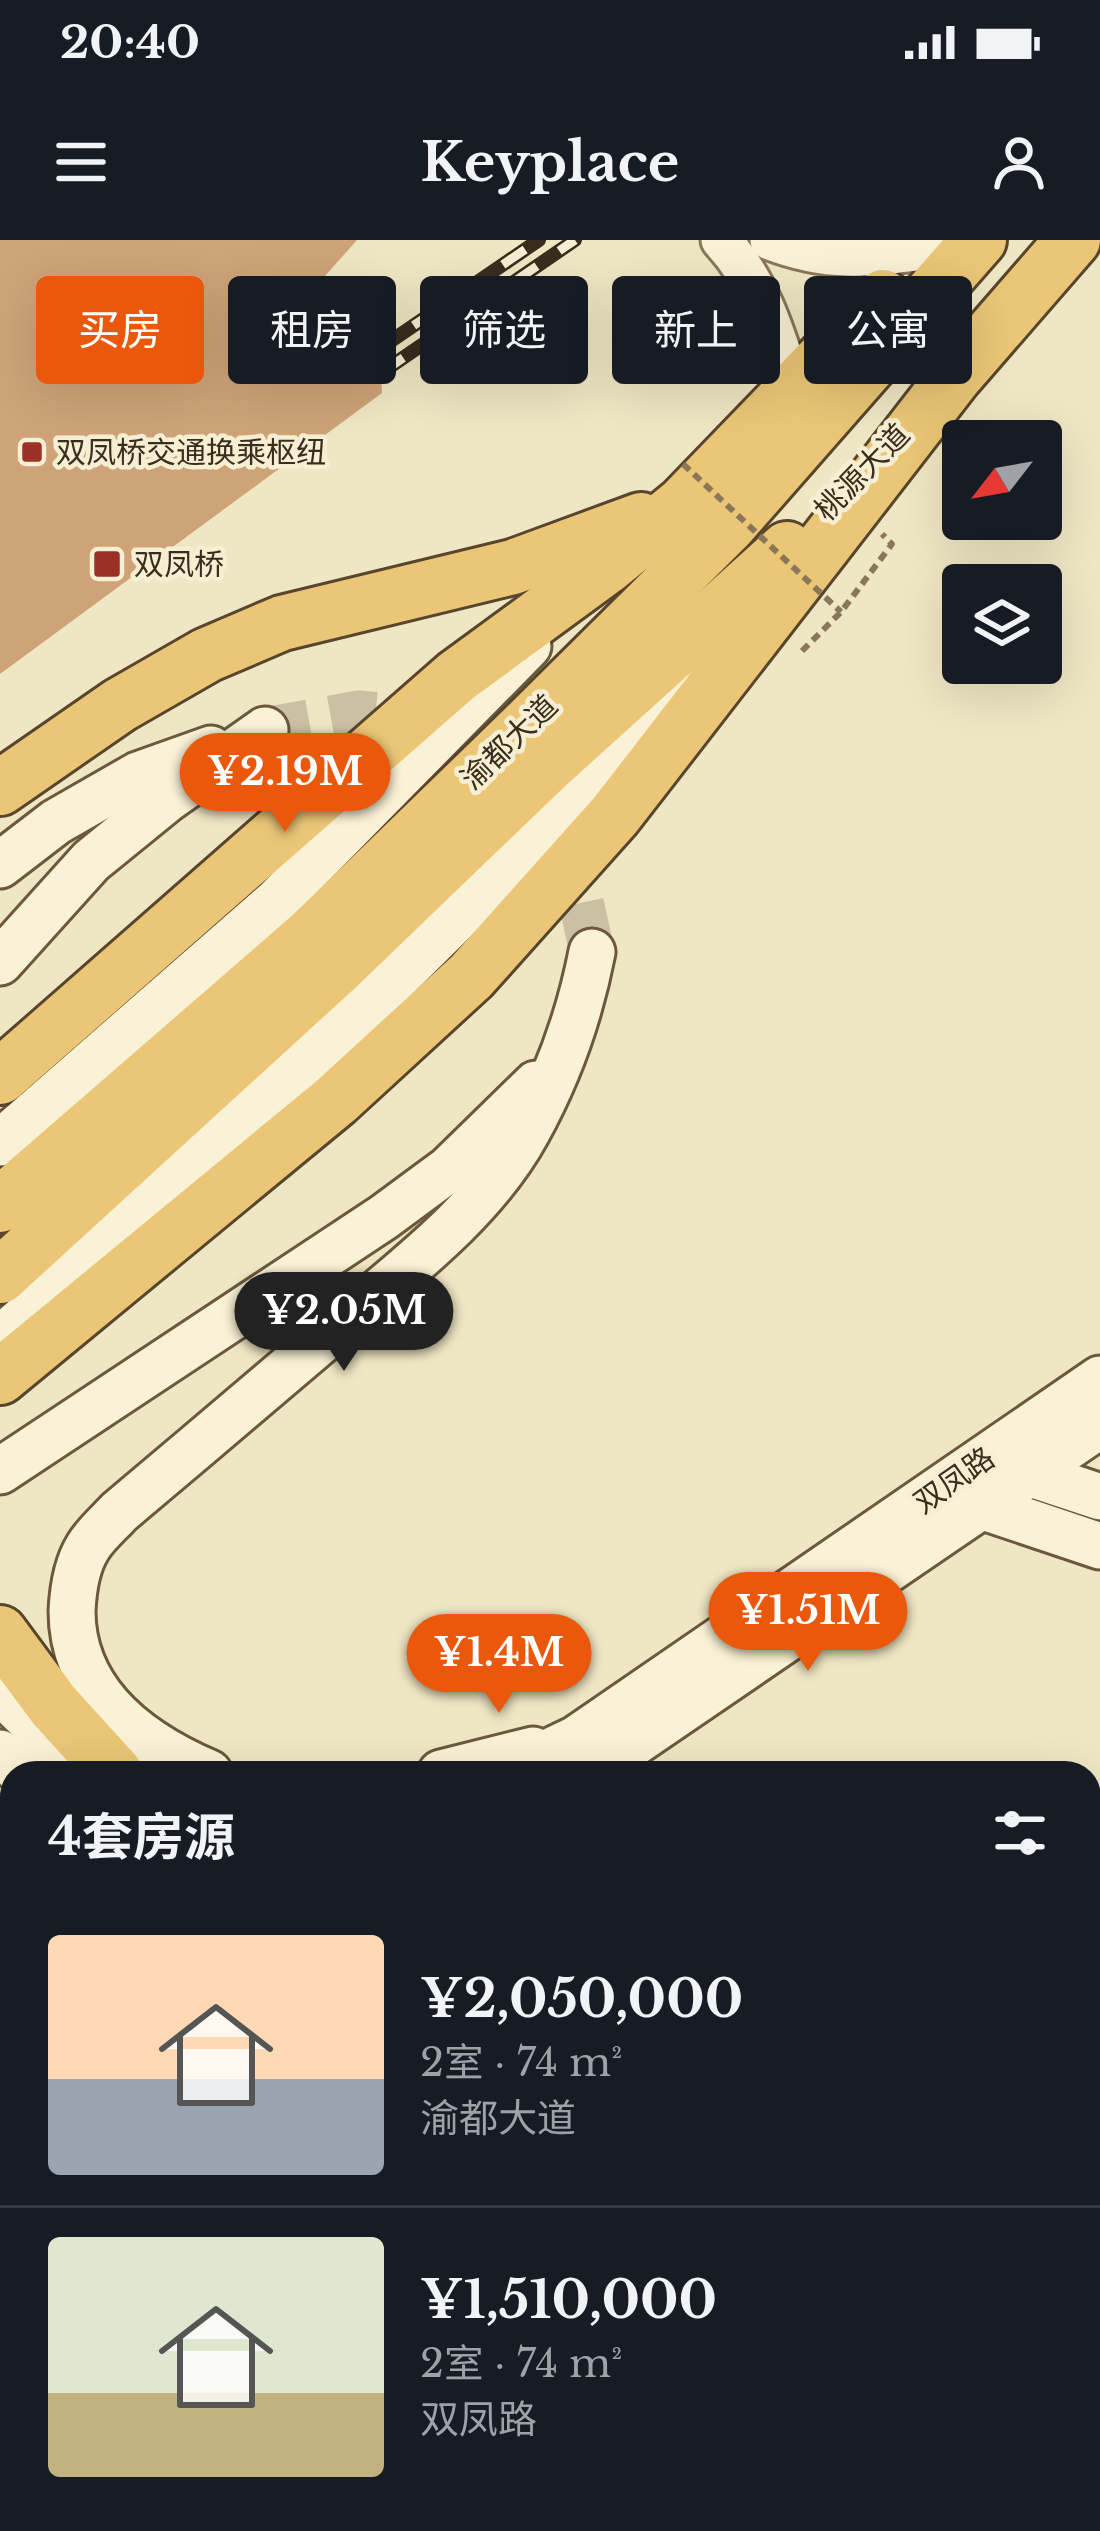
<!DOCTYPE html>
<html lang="zh">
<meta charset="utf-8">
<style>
:root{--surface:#171b24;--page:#242831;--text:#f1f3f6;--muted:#9ea1a6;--line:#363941;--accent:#ea580c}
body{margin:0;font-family:"Libre Baskerville","Noto Sans SC",serif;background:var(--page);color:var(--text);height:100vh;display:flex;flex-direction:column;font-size:45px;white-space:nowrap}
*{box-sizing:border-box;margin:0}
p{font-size:39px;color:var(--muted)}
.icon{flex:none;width:66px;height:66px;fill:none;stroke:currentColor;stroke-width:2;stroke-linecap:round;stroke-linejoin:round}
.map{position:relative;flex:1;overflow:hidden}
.sheet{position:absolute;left:0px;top:1521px;width:1101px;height:771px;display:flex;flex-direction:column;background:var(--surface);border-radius:36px 36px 0 0;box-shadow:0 12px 48px #0002}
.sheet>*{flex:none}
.top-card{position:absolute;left:36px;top:36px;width:1029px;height:108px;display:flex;gap:24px}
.needle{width:78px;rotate:239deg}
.tools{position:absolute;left:942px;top:180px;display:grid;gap:24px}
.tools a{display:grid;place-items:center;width:120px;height:120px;border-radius:12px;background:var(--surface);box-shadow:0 12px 48px #0002;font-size:60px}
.price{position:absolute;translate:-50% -102px;padding:0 27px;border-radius:42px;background:var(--accent);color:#fff;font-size:39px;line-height:78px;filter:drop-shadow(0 3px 6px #0008)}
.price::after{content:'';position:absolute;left:50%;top:72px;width:36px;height:27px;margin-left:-18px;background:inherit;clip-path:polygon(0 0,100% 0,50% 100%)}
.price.active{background:#222;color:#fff}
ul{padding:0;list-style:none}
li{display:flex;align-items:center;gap:36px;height:300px;padding:0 48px}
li+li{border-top:3px solid var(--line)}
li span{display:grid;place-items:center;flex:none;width:336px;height:240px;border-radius:12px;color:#555}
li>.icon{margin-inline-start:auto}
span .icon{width:144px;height:144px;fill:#fffc;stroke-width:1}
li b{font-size:51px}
h2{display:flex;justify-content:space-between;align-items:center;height:144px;padding:0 48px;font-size:51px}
.tag{padding:0 42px;border-radius:12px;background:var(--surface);box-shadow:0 12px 48px #0002;font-size:42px;line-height:108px}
.tag.active{background:var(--accent);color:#fff}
.status{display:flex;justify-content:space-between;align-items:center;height:84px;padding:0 60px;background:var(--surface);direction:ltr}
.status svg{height:33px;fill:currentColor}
header{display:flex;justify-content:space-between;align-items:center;height:156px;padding:0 48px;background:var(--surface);font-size:54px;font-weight:700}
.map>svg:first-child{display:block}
.building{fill:#cfa378}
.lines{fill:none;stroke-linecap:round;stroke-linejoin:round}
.secondary-tunnel{stroke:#cbc1a2;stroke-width:45;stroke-dasharray:45 22;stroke-linecap:butt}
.minor-casing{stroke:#8a7759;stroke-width:39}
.tertiary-casing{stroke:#8a7759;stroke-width:45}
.secondary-casing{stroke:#6c583c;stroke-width:51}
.trunk-casing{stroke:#58452d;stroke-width:60}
.path{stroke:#8a7759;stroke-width:6;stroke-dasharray:9 6;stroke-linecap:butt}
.minor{stroke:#faf2d6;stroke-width:33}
.tertiary{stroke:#faf2d6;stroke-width:39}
.secondary{stroke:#faf2d6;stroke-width:45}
.trunk{stroke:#eac676;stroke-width:54}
.rail-casing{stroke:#3a2d1e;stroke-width:14}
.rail{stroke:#f7efd3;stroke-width:9;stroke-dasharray:27;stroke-linecap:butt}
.path-bridge{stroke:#8a7759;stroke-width:6;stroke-dasharray:9 6;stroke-linecap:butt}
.poi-dot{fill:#9b3027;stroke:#f7efd3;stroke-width:4.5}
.labels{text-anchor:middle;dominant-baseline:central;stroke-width:9;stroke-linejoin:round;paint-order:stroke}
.poi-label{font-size:30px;fill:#3a2d1e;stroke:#f7efd3;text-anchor:start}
.street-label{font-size:30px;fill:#3a2d1e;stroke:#f7efd3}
</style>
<div class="status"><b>20:40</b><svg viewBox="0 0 49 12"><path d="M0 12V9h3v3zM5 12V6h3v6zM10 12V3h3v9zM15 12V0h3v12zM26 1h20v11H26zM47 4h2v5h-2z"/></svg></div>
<header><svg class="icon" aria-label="menu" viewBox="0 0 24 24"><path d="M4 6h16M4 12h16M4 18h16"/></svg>Keyplace<svg class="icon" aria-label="person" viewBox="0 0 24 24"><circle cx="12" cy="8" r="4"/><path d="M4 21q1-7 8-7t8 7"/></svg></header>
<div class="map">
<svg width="1100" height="2291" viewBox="0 0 1100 2291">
<rect width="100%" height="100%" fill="#efe6c3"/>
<path class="building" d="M0 0H357L309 54 369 116 381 133 382 153 0 434Z"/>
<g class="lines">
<g class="secondary-tunnel">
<path d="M265 490 359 473 448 482 522 540"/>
<path d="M560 600 572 620 592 712"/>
</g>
<g class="minor-casing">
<g id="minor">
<path d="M422 2291 425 2280"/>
<path d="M1094 2291 1100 2282"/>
</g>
</g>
<g class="tertiary-casing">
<g id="tertiary">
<path d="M721 0C761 43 776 96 793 150"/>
<path d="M770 0C830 23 869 17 931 9"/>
</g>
</g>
<g class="secondary-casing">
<g id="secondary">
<path d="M0 625 56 582 138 535 211 509"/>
<path d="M0 722 91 621 166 560 265 490"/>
<path d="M0 903 276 662 528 406"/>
<path d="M0 1100 371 763 581 556 699 413"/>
<path d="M1010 1227 1100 1257"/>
<path d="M0 1231 384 977 449 929 536 844"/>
<path d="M963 1260 1100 1306"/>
<path d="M0 1451 50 1500 83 1521"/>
<path d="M0 1513 22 1533"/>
<path d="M209 1533C139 1503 72 1454 72 1371 73 1350 76 1326 88 1307 95 1295 109 1283 119 1272 194 1209 268 1146 343 1082 408 1027 485 969 527 892 558 836 580 774 592 712"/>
<path d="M441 1533 533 1510"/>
<path d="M505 1533 576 1499 1100 1139"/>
<path d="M590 1533 1100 1185"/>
<path d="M0 1578 12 1588"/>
</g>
</g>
<g class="trunk-casing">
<g id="trunk">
<path d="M0 548 120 465 207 415 282 383 513 327 641 280"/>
<path d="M0 837 456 437 606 327 683 264 883 57"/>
<path d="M0 965 311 695 514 498 729 285 979 0"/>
<path d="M0 1036 338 727 546 527 787 309"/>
<path d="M0 1137 336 860 471 736 615 575 955 136 1073 0"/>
<path d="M0 1393 54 1466 115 1533"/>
</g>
</g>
<path class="path" d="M802 411 841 372 892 304 882 294"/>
<use href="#minor" class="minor"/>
<use href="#tertiary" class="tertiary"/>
<use href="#secondary" class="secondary"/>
<use href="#trunk" class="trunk"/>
<g class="rail-casing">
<g id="rail">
<path d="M369 116 539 0"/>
<path d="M381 133 575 0"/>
</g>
</g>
<use href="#rail" class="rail"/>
<path class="path-bridge" d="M683 224 841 372"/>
</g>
<g class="poi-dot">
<rect x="20" y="200" width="24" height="24" rx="6"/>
<rect x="92" y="309" width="30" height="30" rx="6"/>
</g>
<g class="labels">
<g class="poi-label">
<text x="56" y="212">双凤桥交通换乘枢纽</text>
<text x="134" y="324">双凤桥</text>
</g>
<g class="street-label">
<text transform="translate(862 232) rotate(-46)">桃源大道</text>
<text transform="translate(509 502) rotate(-44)">渝都大道</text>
<text transform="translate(954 1240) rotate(-35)">双凤路</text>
</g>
</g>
</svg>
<div class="tools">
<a><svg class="needle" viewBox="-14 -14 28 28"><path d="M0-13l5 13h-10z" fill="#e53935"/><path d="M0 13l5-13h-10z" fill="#9ea1a6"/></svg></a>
<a><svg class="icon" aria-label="layers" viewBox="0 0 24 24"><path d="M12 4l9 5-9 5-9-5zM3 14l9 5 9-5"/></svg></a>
</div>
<b class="price" style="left:285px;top:595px">¥2.19M</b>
<b class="price active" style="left:344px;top:1134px">¥2.05M</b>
<b class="price" style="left:808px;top:1434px">¥1.51M</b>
<b class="price" style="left:499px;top:1476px">¥1.4M</b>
<div class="top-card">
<a class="tag active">买房</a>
<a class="tag">租房</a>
<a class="tag">筛选</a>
<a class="tag">新上</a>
<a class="tag">公寓</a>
</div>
<section class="sheet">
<h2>4套房源<svg class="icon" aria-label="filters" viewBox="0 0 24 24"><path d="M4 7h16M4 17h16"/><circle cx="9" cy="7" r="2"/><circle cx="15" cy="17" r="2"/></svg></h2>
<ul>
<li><span style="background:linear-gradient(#ffd9b3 60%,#9aa5b1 0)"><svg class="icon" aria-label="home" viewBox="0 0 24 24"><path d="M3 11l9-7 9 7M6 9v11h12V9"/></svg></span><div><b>¥2,050,000</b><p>2室 · 74 m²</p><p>渝都大道</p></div></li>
<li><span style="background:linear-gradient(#dfe7d0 65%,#c2b280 0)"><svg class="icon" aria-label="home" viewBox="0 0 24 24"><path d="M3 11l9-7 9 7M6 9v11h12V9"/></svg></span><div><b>¥1,510,000</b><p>2室 · 74 m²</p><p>双凤路</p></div></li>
</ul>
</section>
</div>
